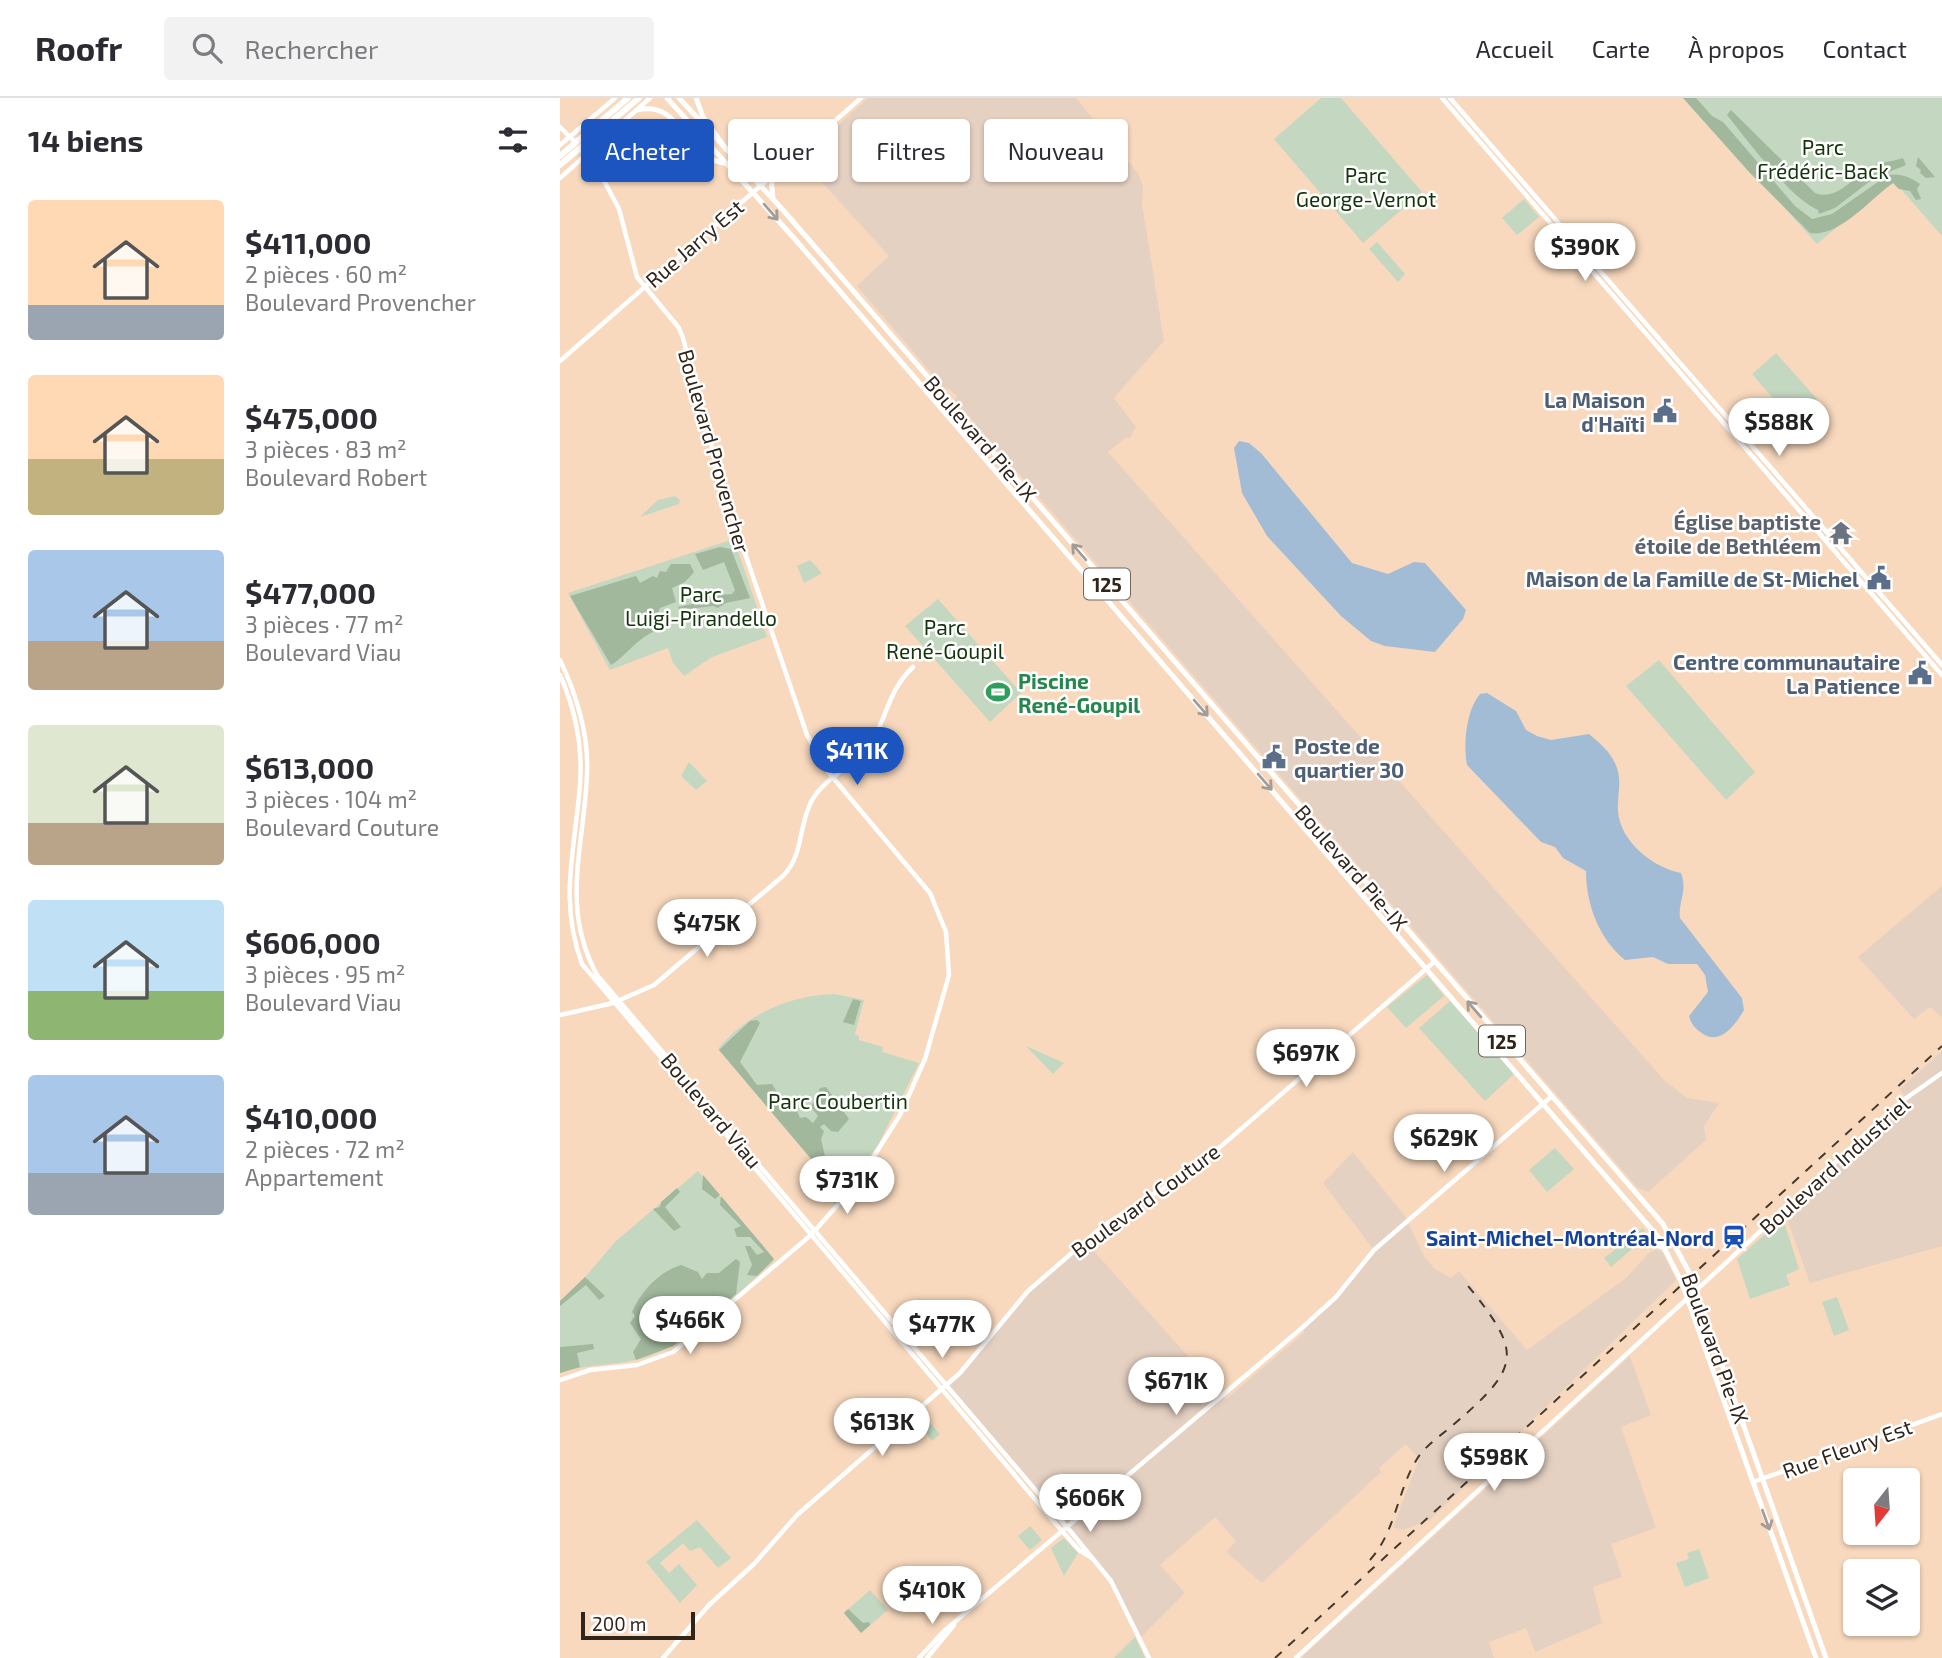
<!DOCTYPE html>
<html lang="fr">
<meta charset="utf-8">
<style>
:root{--surface:#fff;--page:#f2f2f3;--text:#2b2b33;--muted:#7c7c81;--line:#e1e1e2;--accent:#1c54c0}
body{margin:0;font-family:"Exo 2",sans-serif;background:var(--page);color:var(--text);height:100vh;display:flex;flex-direction:column;font-size:26px;white-space:nowrap}
*{box-sizing:border-box;margin:0}
p{font-size:23px;color:var(--muted)}
.icon{flex:none;width:38px;height:38px;fill:none;stroke:currentColor;stroke-width:2;stroke-linecap:round;stroke-linejoin:round}
.map{position:relative;flex:1;overflow:hidden}
.sheet{display:flex;flex-direction:column;background:var(--surface);width:560px}
.sheet>*{flex:none}
.banner{position:absolute;left:21px;top:21px;width:665px;height:63px;display:flex;gap:14px}
.needle{width:46px;rotate:197deg}
.fabs{position:absolute;left:1283px;top:1370px;display:grid;gap:14px}
.fabs a{display:grid;place-items:center;width:77px;height:77px;border-radius:7px;background:var(--surface);box-shadow:0 2px 5px #0004;font-size:35px}
.scale{position:absolute;left:21px;bottom:18px;width:114px;box-sizing:border-box;padding-left:7px;border:4px solid #30251b;border-top:0;font-size:19px;line-height:24px;white-space:nowrap;color:#30251b;-webkit-text-stroke:5px #fff;paint-order:stroke}
.price{position:absolute;translate:-50% -60px;padding:0 16px;border-radius:24px;background:#fff;color:#222;font-size:23px;line-height:46px;filter:drop-shadow(0 2px 4px #0008)}
.price::after{content:'';position:absolute;left:50%;top:42px;width:21px;height:16px;margin-left:-10px;background:inherit;clip-path:polygon(0 0,100% 0,50% 100%)}
.price.active{background:var(--accent);color:#fff}
ul{padding:0;list-style:none}
li{display:flex;align-items:center;gap:21px;height:175px;padding:0 28px}
li span{display:grid;place-items:center;flex:none;width:196px;height:140px;border-radius:7px;color:#555}
li>.icon{margin-inline-start:auto}
span .icon{width:84px;height:84px;fill:#fffc;stroke-width:1}
li b{font-size:30px}
h2{display:flex;justify-content:space-between;align-items:center;height:84px;padding:0 28px;font-size:30px}
.tag{padding:0 24px;border-radius:7px;background:var(--surface);box-shadow:0 2px 5px #0004;font-size:24px;line-height:63px}
.tag.active{background:var(--accent);color:#fff}
header{display:flex;align-items:center;gap:42px;box-sizing:border-box;height:98px;padding:0 35px;background:var(--surface);border-bottom:2px solid var(--line)}
header strong{font-size:33px}
nav{display:flex;gap:38px;margin-inline-start:auto;font-size:24px}
.search{width:490px;height:63px;background:var(--page);display:flex;align-items:center;gap:18px;box-sizing:border-box;padding:0 24px;border-radius:7px;color:var(--muted);font-size:26px}
main{display:flex;flex:1;min-height:0}
.map>svg:first-child{display:block}
.industrial{fill:#e5d1c2}
.green{fill:#c4d7c0}
.forest{fill:#a1b89c}
.water{fill:#a3bcd6}
.lines{fill:none;stroke-linecap:round;stroke-linejoin:round}
.tertiary{stroke:#fff;stroke-width:4.5}
.secondary{stroke:#fff;stroke-width:4.5}
.primary{stroke:#fff;stroke-width:5}
.motorway{stroke:#fff;stroke-width:6}
.rail{stroke:#45382c;stroke-width:2;stroke-dasharray:9 9;stroke-linecap:butt}
.oneway{stroke:#a29d98}
.labels{text-anchor:middle;dominant-baseline:central;stroke-width:5;stroke-linejoin:round;paint-order:stroke}
.shield{fill:#fff;stroke:#6e665f;stroke-width:2}
.shield-label{font-size:19px;font-weight:bold;fill:#30251b}
.park-label{font-size:21px;fill:#14350c;stroke:#fff}
.street-label{font-size:21px;fill:#30251b;stroke:#fff}
.service-label{font-size:21px;font-weight:bold;fill:#4e5e75;stroke:#fff;text-anchor:end}
.worship-label{font-size:21px;font-weight:bold;fill:#5b616d;stroke:#fff;text-anchor:end}
.leisure-label{font-size:21px;font-weight:bold;fill:#27864d;stroke:#fff;text-anchor:start}
.transit-label{font-size:21px;font-weight:bold;fill:#164399;stroke:#fff;text-anchor:end}
</style>
<header>
<strong>Roofr</strong>
<div class="search"><svg class="icon" aria-label="search" viewBox="0 0 24 24"><circle cx="10" cy="10" r="6"/><path d="M15 15l6 6"/></svg>Rechercher</div>
<nav><a>Accueil</a><a>Carte</a><a>À propos</a><a>Contact</a></nav>
</header>
<main>
<section class="sheet">
<h2>14 biens<svg class="icon" aria-label="filters" viewBox="0 0 24 24"><path d="M4 7h16M4 17h16"/><circle cx="9" cy="7" r="2"/><circle cx="15" cy="17" r="2"/></svg></h2>
<ul>
<li><span style="background:linear-gradient(#ffd9b3 75%,#9aa5b1 0)"><svg class="icon" aria-label="home" viewBox="0 0 24 24"><path d="M3 11l9-7 9 7M6 9v11h12V9"/></svg></span><div><b>$411,000</b><p>2 pièces · 60 m²</p><p>Boulevard Provencher</p></div></li>
<li><span style="background:linear-gradient(#ffd9b3 60%,#c2b280 0)"><svg class="icon" aria-label="home" viewBox="0 0 24 24"><path d="M3 11l9-7 9 7M6 9v11h12V9"/></svg></span><div><b>$475,000</b><p>3 pièces · 83 m²</p><p>Boulevard Robert</p></div></li>
<li><span style="background:linear-gradient(#a9c7e8 65%,#b9a48a 0)"><svg class="icon" aria-label="home" viewBox="0 0 24 24"><path d="M3 11l9-7 9 7M6 9v11h12V9"/></svg></span><div><b>$477,000</b><p>3 pièces · 77 m²</p><p>Boulevard Viau</p></div></li>
<li><span style="background:linear-gradient(#dfe7d0 70%,#b9a48a 0)"><svg class="icon" aria-label="home" viewBox="0 0 24 24"><path d="M3 11l9-7 9 7M6 9v11h12V9"/></svg></span><div><b>$613,000</b><p>3 pièces · 104 m²</p><p>Boulevard Couture</p></div></li>
<li><span style="background:linear-gradient(#bfe0f5 65%,#8fb573 0)"><svg class="icon" aria-label="home" viewBox="0 0 24 24"><path d="M3 11l9-7 9 7M6 9v11h12V9"/></svg></span><div><b>$606,000</b><p>3 pièces · 95 m²</p><p>Boulevard Viau</p></div></li>
<li><span style="background:linear-gradient(#a9c7e8 70%,#9aa5b1 0)"><svg class="icon" aria-label="home" viewBox="0 0 24 24"><path d="M3 11l9-7 9 7M6 9v11h12V9"/></svg></span><div><b>$410,000</b><p>2 pièces · 72 m²</p><p>Appartement</p></div></li>
</ul>
</section>
<div class="map">
<svg width="1382" height="1560" viewBox="0 0 1382 1560">
<rect width="100%" height="100%" fill="#f8d9be"/>
<g class="industrial">
<path d="M308 0H516L578 75 583 88 582 106 604 243 554 300 576 329 570 340H565L548 354 1104 982 1127 1000 1159 1005 1144 1028 1146 1042 1088 1094 1078 1090 977 974 395 302 397 298 389 291 386 292 297 188 329 158 241 61Z"/>
<path d="M1382 788V919L1370 909 1354 921 1298 859Z"/>
<path d="M1382 953V1148L1250 1185 1224 1112 1345 999 1340 991Z"/>
<path d="M793 1054 845 1118 865 1160 875 1171 891 1180 899 1173 967 1252 1066 1180 1089 1155 1097 1151 1103 1155 1116 1182 870 1422 843 1432 833 1429 859 1361 846 1346 819 1370 821 1374 702 1485 666 1454 676 1443 655 1419 600 1467 625 1495 580 1540 554 1487 387 1288 468 1193 525 1143 666 1301 744 1235 743 1229 759 1215 814 1152 763 1085Z"/>
<path d="M1070 1258 1091 1317 1061 1329 1096 1430 1051 1446 1062 1479 1033 1489 1042 1525 975 1554 966 1530 929 1544 934 1560H741Z"/>
</g>
<g class="green">
<path d="M761 0H781L862 94 803 145 714 41Z"/>
<path d="M1126 0H1382V138L1333 82 1257 146Z"/>
<path d="M964 101 979 119 957 137 942 120Z"/>
<path d="M817 144 845 176 838 184 809 151Z"/>
<path d="M1216 255 1257 301 1232 322 1192 276Z"/>
<path d="M115 398 120 402 119 406 80 419 98 402Z"/>
<path d="M174 441 207 539 152 559 124 578 113 565 108 550 50 572 8 495Z"/>
<path d="M250 462 262 475 244 485 237 468Z"/>
<path d="M378 501 461 595 430 624 345 528Z"/>
<path d="M1099 562 1195 674 1166 702 1066 588Z"/>
<path d="M129 664 147 683 136 692 121 678Z"/>
<path d="M867 877 884 898 846 930 827 909Z"/>
<path d="M275 896 304 902 295 936 299 938V942L323 949 322 954 359 965 318 1047 282 1095 158 951C186 916 231 897 275 896Z"/>
<path d="M890 903 954 976 925 1003 859 930Z"/>
<path d="M466 948 504 965 493 976Z"/>
<path d="M995 1050 1014 1071 987 1094 969 1072Z"/>
<path d="M138 1073 214 1161 213 1164C178 1194 133 1243 90 1258 61 1268 29 1265 0 1275V1203L15 1191 55 1144Z"/>
<path d="M264 1083 282 1104 277 1109 258 1088Z"/>
<path d="M1220 1123 1225 1127 1239 1171 1226 1177 1230 1187 1190 1201 1177 1161Z"/>
<path d="M1083 1130 1087 1138 1051 1169 1044 1160Z"/>
<path d="M1277 1199 1289 1232 1274 1238 1262 1204Z"/>
<path d="M362 1315 380 1336 372 1343 356 1323Z"/>
<path d="M137 1422 171 1460 158 1470 140 1449 130 1453 123 1445 100 1465 109 1475 119 1466 137 1487 120 1505 86 1464Z"/>
<path d="M470 1428 482 1442 470 1452 458 1438Z"/>
<path d="M504 1440 518 1455 504 1478 491 1450Z"/>
<path d="M1139 1451 1149 1480 1125 1489 1116 1465 1129 1461 1127 1455Z"/>
<path d="M310 1492 328 1512 301 1535 284 1515Z"/>
<path d="M575 1539 585 1560H554Z"/>
</g>
<g class="forest">
<path d="M1123 0H1136L1152 18 1163 24 1235 108 1252 121 1272 116 1328 77C1340 75 1350 79 1360 86L1357 91 1361 101 1356 102 1350 93 1339 91 1333 85C1311 100 1279 140 1250 135L1190 75Z"/>
<path d="M1171 12 1255 95C1278 104 1295 76 1315 67 1323 64 1334 63 1343 60L1346 67 1314 80 1275 110 1259 116 1258 112C1230 100 1188 43 1167 17Z"/>
<path d="M1358 59 1375 79 1366 80 1360 75 1361 72 1356 68Z"/>
<path d="M160 449 171 451 190 500 166 505 158 510 153 508 120 512 118 509 137 505 139 499 172 496 175 492 164 464 143 472 135 456Z"/>
<path d="M111 466H130L134 474 125 484 112 490 116 504 100 510 97 518 104 524 102 532C82 533 67 558 51 567L10 498 76 478 80 485 93 478 97 480 100 473 106 474Z"/>
<path d="M293 901 301 903 294 927 283 924Z"/>
<path d="M197 922 200 925 180 964 197 987 212 986 222 1002 234 1005 240 1020 246 1019 253 1025 258 1018 251 1009 260 990 266 989 289 1021 278 1034 271 1033 264 1026 260 1029 264 1033 261 1041 268 1071 294 1082 283 1094H279L159 952 190 923Z"/>
<path d="M143 1077 160 1097 155 1101 142 1091Z"/>
<path d="M117 1090 120 1094 105 1109 121 1129 114 1133 93 1111 100 1109 101 1104Z"/>
<path d="M161 1098 214 1161 197 1178 187 1177 192 1167 185 1148H190L197 1157 204 1154 190 1139H177L174 1131 181 1128 160 1107Z"/>
<path d="M176 1161 180 1164 176 1196 113 1248 76 1262 73 1254 81 1241 70 1225 75 1218 72 1214C81 1194 98 1174 121 1167L138 1174 142 1181 147 1175H159Z"/>
<path d="M25 1179 45 1198 39 1202 26 1187 0 1208V1203Z"/>
<path d="M33 1246 34 1251 17 1255 20 1269 0 1275V1249Z"/>
<path d="M288 1511 303 1525 309 1524 310 1527 301 1535 284 1515Z"/>
</g>
<g class="water">
<path d="M679 343 689 345 701 355 792 465 828 476 854 464 865 465 906 512 903 521 875 554 825 548 811 543 781 518 707 438 682 395 674 350Z"/>
<path d="M927 595 956 613 966 632 977 638 991 642 1029 636C1041 646 1052 655 1057 670 1062 685 1057 698 1058 713 1060 744 1094 770 1121 775 1128 794 1118 802 1120 820L1182 900 1184 912C1174 929 1158 950 1139 933 1133 928 1131 925 1129 918L1148 894 1145 877 1137 866H1108L1093 859 1065 862C1039 841 1026 806 1026 773L1003 760 995 749 981 744 907 667C903 646 906 613 920 596Z"/>
</g>
<g class="lines">
<g class="tertiary">
<path d="M0 29 13 42"/>
<path d="M0 263 301 0"/>
<path d="M0 917 53 905 94 887 223 778C244 756 238 730 251 704 263 681 289 671 305 652 327 627 325 595 353 569"/>
<path d="M0 1282 30 1272 77 1267 113 1254 251 1137 297 1085 340 1017 365 961 389 877 386 834 370 795 269 675 247 637 163 391 123 240 119 230 77 179 59 111 42 79 22 53"/>
<path d="M1193 1384 1382 1316"/>
<path d="M507 1429 551 1483 589 1560"/>
<path d="M502 1433 519 1452 532 1460"/>
<path d="M103 1560 149 1507 194 1466 237 1417 400 1275 468 1193 543 1128 637 1069 874 864"/>
<path d="M736 1560 1342 1003 1382 975"/>
</g>
<g class="secondary">
<path d="M882 0 1382 577"/>
<path d="M890 0 1382 567"/>
<path d="M0 47 55 0"/>
<path d="M0 80 90 0"/>
<path d="M0 562C17 598 29 636 27 676 24 750 0 809 37 877L507 1429"/>
<path d="M0 577C17 615 24 656 19 698 13 760 0 806 22 866L502 1433"/>
<path d="M359 1560 384 1533 743 1229 776 1199 814 1152 992 998"/>
<path d="M367 1560 394 1527"/>
</g>
<g class="primary">
<path d="M107 0 233 139 1099 1140 1121 1183 1256 1560"/>
<path d="M119 0 223 112 1103 1126 1130 1176 1266 1560"/>
<path d="M136 0 143 19 166 51"/>
<path d="M77 12C122 1 123 59 164 65"/>
<path d="M211 78 213 101"/>
<path d="M1090 1146 1104 1149"/>
</g>
<g class="motorway">
<path d="M0 58 68 0"/>
<path d="M0 67 79 0"/>
</g>
<g class="rail">
<path d="M810 1462C836 1433 837 1393 857 1361 865 1348 880 1338 892 1328 963 1267 963 1255 904 1183"/>
<path d="M715 1560 1382 948"/>
</g>
</g>
<defs><path id="oneway-shaft" d="M-6 0H5M1.5-3L5.5 0L1.5 3" fill="none" stroke-width="1.6" stroke-linecap="round" stroke-linejoin="round" transform="scale(1.75)"/></defs>
<g class="oneway">
<use href="#oneway-shaft" transform="translate(211 114) rotate(49)"/>
<use href="#oneway-shaft" transform="translate(519 454) rotate(-131)"/>
<use href="#oneway-shaft" transform="translate(641 610) rotate(49)"/>
<use href="#oneway-shaft" transform="translate(705 684) rotate(49)"/>
<use href="#oneway-shaft" transform="translate(914 911) rotate(-131)"/>
<use href="#oneway-shaft" transform="translate(1206 1422) rotate(70)"/>
</g>
<defs>
<g id="civic-bare" transform="scale(1.89)"><path d="M-.6-6.5H3V-4.5H.6V-3L4-1V1h2V6H-6V1h2V-1L-.6-3ZM-1.2 2.5V6h2.4V2.5Z" fill="#5c6f8a" stroke="#fff" stroke-width="2.5" paint-order="stroke"/></g>
<g id="temple-bare" transform="scale(1.89)"><path d="M0-6L5-2H3V0L6.5 2.5H4V6H1.5V3h-3V6H-4V2.5H-6.5L-3 0V-2H-5Z" fill="#6b7280" stroke="#fff" stroke-width="2.5" paint-order="stroke"/></g>
<g id="stadium-bare" transform="scale(1.89)"><path d="M0-5a6.5 5 0 1 0 0 10a6.5 5 0 1 0 0-10ZM-3.5-1.8h7v3.6h-7Z" fill="#2e9e5b" stroke="#fff" stroke-width="2.5" paint-order="stroke"/></g>
<g id="station-bare" transform="scale(1.89)"><path d="M-3-6H3Q5-6 5-4V2Q5 4 3 4L4.5 6H3L1.5 4h-3L-3 6H-4.5L-3 4Q-5 4-5 2V-4Q-5-6-3-6ZM-3.5-4v3h7v-3ZM-3.5 1v1.5H-2V1ZM2 1v1.5H3.5V1Z" fill="#1a4fb4" stroke="#fff" stroke-width="2.5" paint-order="stroke"/></g>
</defs>
<g fill-rule="evenodd">
<use href="#civic-bare" x="1105" y="313"/>
<use href="#temple-bare" x="1281" y="435"/>
<use href="#civic-bare" x="1319" y="480"/>
<use href="#civic-bare" x="1360" y="575"/>
<use href="#stadium-bare" x="438" y="594"/>
<use href="#civic-bare" x="714" y="659"/>
<use href="#station-bare" x="1174" y="1139"/>
</g>
<g class="labels">
<g class="shield">
<rect x="524" y="470.5" width="46" height="31" rx="5"/>
<rect x="919" y="927.5" width="46" height="31" rx="5"/>
</g>
<g class="shield-label">
<text x="547" y="486">125</text>
<text x="942" y="943">125</text>
</g>
<g class="park-label">
<text x="1263" y="48">Parc<tspan x="1263" dy="24">Frédéric-Back</tspan></text>
<text x="806" y="76">Parc<tspan x="806" dy="24">George-Vernot</tspan></text>
<text x="141" y="495">Parc<tspan x="141" dy="24">Luigi-Pirandello</tspan></text>
<text x="385" y="528">Parc<tspan x="385" dy="24">René-Goupil</tspan></text>
<text x="278" y="1002">Parc Coubertin</text>
</g>
<g class="street-label">
<text transform="translate(134 145) rotate(-41)">Rue Jarry Est</text>
<text transform="translate(421 340) rotate(49)">Boulevard Pie-IX</text>
<text transform="translate(155 353) rotate(74)">Boulevard Provencher</text>
<text transform="translate(792 769) rotate(49)">Boulevard Pie-IX</text>
<text transform="translate(152 1012) rotate(50)">Boulevard Viau</text>
<text transform="translate(1274 1067) rotate(-42)">Boulevard Industriel</text>
<text transform="translate(585 1102) rotate(-36)">Boulevard Couture</text>
<text transform="translate(1156 1250) rotate(70)">Boulevard Pie-IX</text>
<text transform="translate(1287 1350) rotate(-20)">Rue Fleury Est</text>
</g>
<g class="service-label">
<text x="1085" y="301">La Maison<tspan x="1085" dy="24">d'Haïti</tspan></text>
<text x="1299" y="480">Maison de la Famille de St-Michel</text>
<text x="1340" y="563">Centre communautaire<tspan x="1340" dy="24">La Patience</tspan></text>
<text x="734" y="647" text-anchor="start">Poste de<tspan x="734" dy="24">quartier 30</tspan></text>
</g>
<g class="worship-label">
<text x="1261" y="423">Église baptiste<tspan x="1261" dy="24">étoile de Bethléem</tspan></text>
</g>
<g class="leisure-label">
<text x="458" y="582">Piscine<tspan x="458" dy="24">René-Goupil</tspan></text>
</g>
<g class="transit-label">
<text x="1154" y="1139">Saint-Michel–Montréal-Nord</text>
</g>
</g>
</svg>
<div class="fabs">
<a><svg class="needle" viewBox="-14 -14 28 28"><path d="M0-13l5 13h-10z" fill="#e53935"/><path d="M0 13l5-13h-10z" fill="#7c7c81"/></svg></a>
<a><svg class="icon" aria-label="layers" viewBox="0 0 24 24"><path d="M12 4l9 5-9 5-9-5zM3 14l9 5 9-5"/></svg></a>
</div>
<div class="scale">200 m</div>
<b class="price" style="left:1025px;top:185px">$390K</b>
<b class="price" style="left:1219px;top:360px">$588K</b>
<b class="price active" style="left:297px;top:689px">$411K</b>
<b class="price" style="left:147px;top:861px">$475K</b>
<b class="price" style="left:746px;top:991px">$697K</b>
<b class="price" style="left:884px;top:1076px">$629K</b>
<b class="price" style="left:287px;top:1118px">$731K</b>
<b class="price" style="left:130px;top:1258px">$466K</b>
<b class="price" style="left:382px;top:1262px">$477K</b>
<b class="price" style="left:616px;top:1319px">$671K</b>
<b class="price" style="left:322px;top:1360px">$613K</b>
<b class="price" style="left:934px;top:1395px">$598K</b>
<b class="price" style="left:530px;top:1436px">$606K</b>
<b class="price" style="left:372px;top:1528px">$410K</b>
<div class="banner">
<a class="tag active">Acheter</a>
<a class="tag">Louer</a>
<a class="tag">Filtres</a>
<a class="tag">Nouveau</a>
</div>
</div>
</main>
